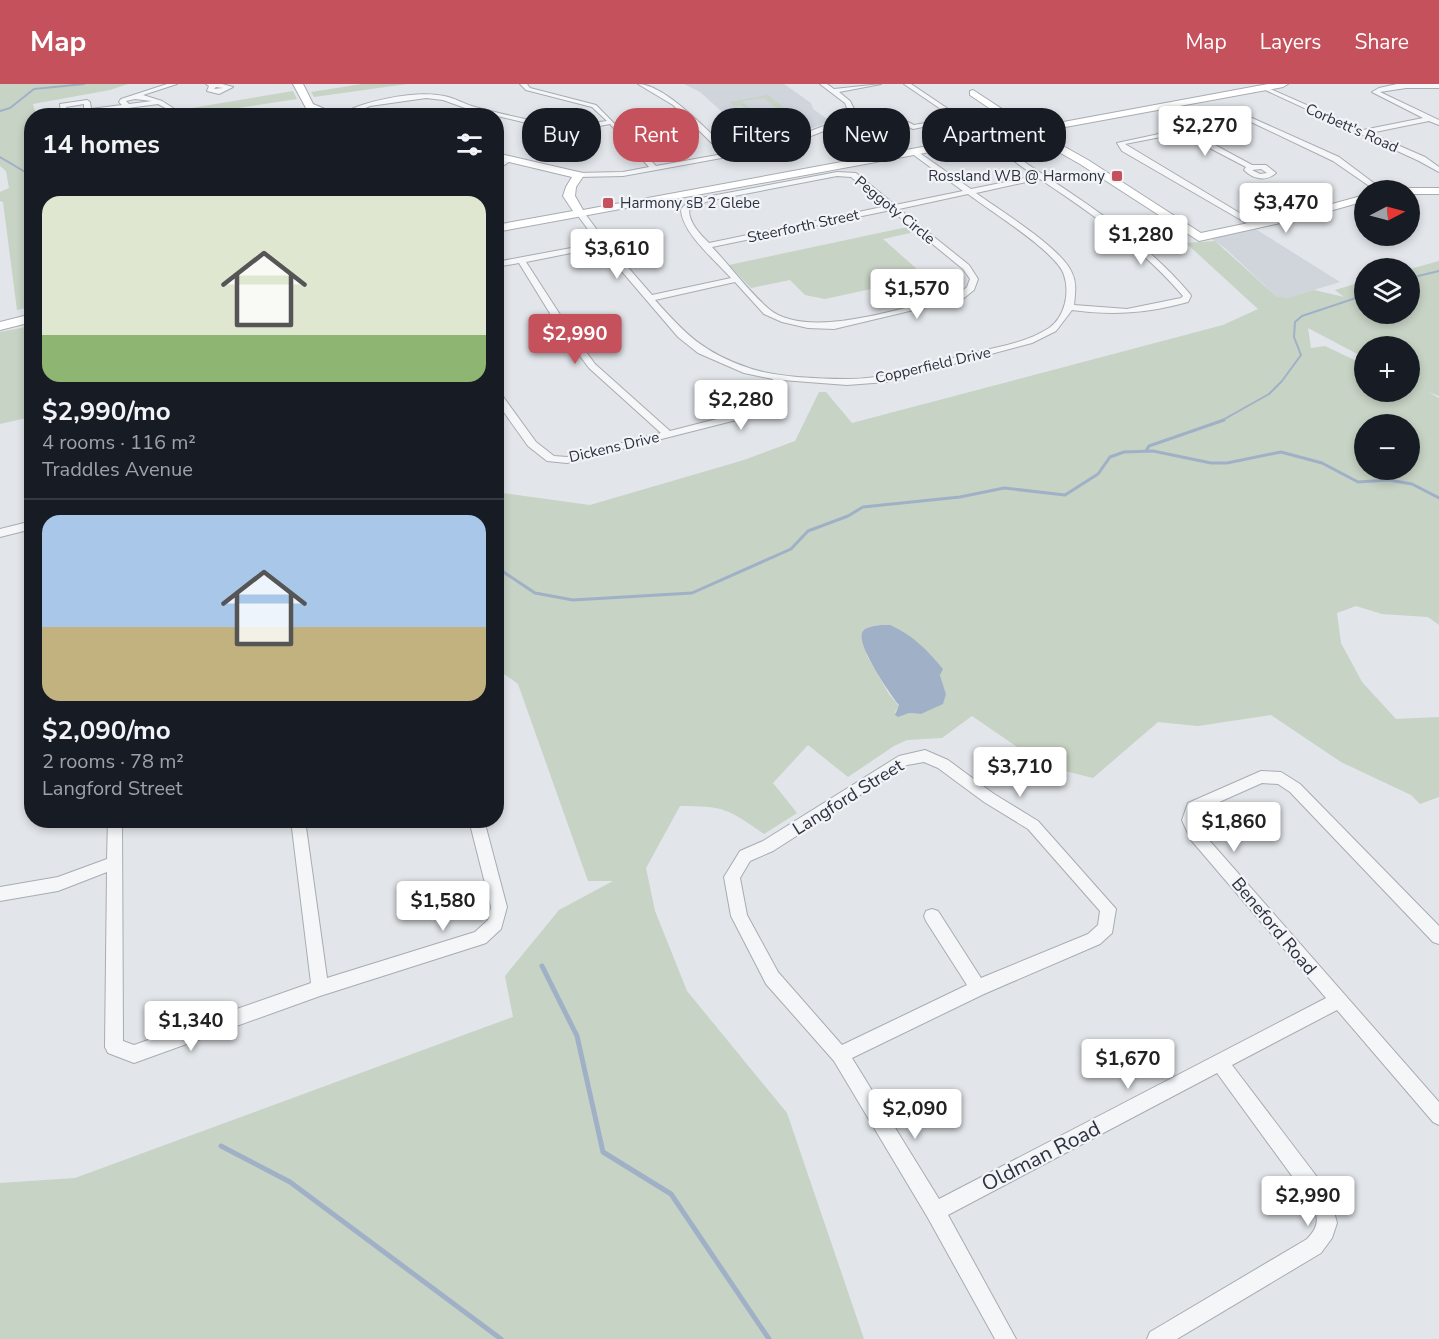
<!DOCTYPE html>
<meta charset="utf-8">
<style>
:root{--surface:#171b24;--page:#242831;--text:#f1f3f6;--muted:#9ea1a6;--line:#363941;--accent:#c5515d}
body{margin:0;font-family:"Nunito Sans",sans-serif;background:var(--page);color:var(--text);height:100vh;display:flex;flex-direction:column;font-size:22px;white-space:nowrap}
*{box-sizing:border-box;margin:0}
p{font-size:20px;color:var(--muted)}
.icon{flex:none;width:33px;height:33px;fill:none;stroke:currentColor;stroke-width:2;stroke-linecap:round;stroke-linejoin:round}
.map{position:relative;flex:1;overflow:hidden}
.details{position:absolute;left:24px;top:24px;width:480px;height:720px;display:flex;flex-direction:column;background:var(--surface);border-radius:24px;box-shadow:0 3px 9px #0003}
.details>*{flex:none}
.banner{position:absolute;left:522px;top:24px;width:570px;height:54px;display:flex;gap:12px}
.needle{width:39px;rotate:84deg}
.tools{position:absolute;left:1354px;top:96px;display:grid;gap:12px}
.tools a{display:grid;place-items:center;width:66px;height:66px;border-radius:50%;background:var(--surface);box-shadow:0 3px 9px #0003;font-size:30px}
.price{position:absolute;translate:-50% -51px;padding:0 14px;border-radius:6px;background:#fff;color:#222;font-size:20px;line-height:39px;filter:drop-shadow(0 2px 3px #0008)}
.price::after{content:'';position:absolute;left:50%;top:36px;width:18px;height:14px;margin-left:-9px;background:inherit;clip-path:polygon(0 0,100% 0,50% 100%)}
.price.active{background:var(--accent);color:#fff}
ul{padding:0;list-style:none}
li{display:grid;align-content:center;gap:12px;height:318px;padding:0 18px}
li+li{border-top:2px solid var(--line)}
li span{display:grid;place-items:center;height:186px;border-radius:18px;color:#555}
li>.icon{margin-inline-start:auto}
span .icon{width:108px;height:108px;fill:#fffc;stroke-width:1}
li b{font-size:26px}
h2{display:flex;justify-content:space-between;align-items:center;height:72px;padding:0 18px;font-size:26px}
.pill{padding:0 21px;border-radius:24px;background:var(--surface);box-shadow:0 3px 9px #0003;font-size:21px;line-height:54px}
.pill.active{background:var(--accent);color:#fff}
header{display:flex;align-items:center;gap:36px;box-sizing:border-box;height:84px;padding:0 30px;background:var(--accent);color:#fff}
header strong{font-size:28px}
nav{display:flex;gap:33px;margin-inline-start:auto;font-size:21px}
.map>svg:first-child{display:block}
.built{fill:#d0d4db}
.green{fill:#c7d3c4;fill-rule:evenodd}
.water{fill:#a0b1c7}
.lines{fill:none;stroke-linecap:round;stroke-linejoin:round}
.stream-far2{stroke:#a0b1c7;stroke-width:2}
.stream-far1{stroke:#a0b1c7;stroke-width:3}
.stream{stroke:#a0b1c7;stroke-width:5}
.street-casing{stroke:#a7acb3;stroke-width:2}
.secondary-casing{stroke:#a7acb3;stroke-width:2}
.street{fill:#f5f6f8;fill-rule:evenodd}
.secondary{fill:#fff;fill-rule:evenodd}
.poi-dot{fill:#c5515d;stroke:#f2f4f7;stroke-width:2}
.labels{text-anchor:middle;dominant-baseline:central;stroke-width:4.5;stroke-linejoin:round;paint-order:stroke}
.far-street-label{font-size:15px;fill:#2b3240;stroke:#f2f4f7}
.far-poi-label{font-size:15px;fill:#2b3240;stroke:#f2f4f7;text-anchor:end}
.street-label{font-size:18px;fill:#2b3240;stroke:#f2f4f7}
.near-street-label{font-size:21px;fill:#2b3240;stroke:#f2f4f7}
</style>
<header>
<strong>Map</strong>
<nav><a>Map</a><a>Layers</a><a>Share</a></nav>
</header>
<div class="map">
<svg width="1439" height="1255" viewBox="0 0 1439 1255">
<rect width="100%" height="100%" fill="#e2e5e9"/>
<g class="built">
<path d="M684 0H784L811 19 813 25 830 37 784 55 760 62 700 8Z"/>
<path d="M1254 144 1340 198 1287 214 1276 212 1225 164 1209 153Z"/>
</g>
<g class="green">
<path d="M0 0H128L110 6 33 20 36 31 32 32 31 223 17 226 3 118 0 117V108L9 104 6 87 0 82Z"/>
<path d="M362 0H407L314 13 311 8Z"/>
<path d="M293 7 297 15 218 27 207 31H150Z"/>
<path d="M768 11 787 26 806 30 793 31 789 28 782 29 764 14 742 17 763 37 754 38 746 31 750 28 741 21 734 22 729 18Z"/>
<path d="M912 142 919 147 883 155 919 187 917 195 825 215 805 211 790 196 751 204 729 181Z"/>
<path d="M1215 157 1276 212 1287 214 1314 206 1344 213 1335 206 1365 197V230H1410V185L1439 177V312L1428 308 1439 314V541L1428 533 1382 530 1356 522 1337 529 1341 559 1362 598 1396 635 1439 633V713L1420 720 1411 711 1341 678 1271 631 1198 642 1158 638 1093 694 1045 682 972 632 942 654 907 656 894 662 848 693 808 661 773 699 797 729 764 750C728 725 725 722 680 722L646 784 655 827 687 907 787 1029 864 1255H0V1099L75 1094 513 933 505 892 559 826 613 797H588L518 600 497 585V404L502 409 590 421 744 376 795 357 819 308H826L852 339 1223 241 1258 225 1186 159ZM1308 244 1365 274V262H1410V308H1365V281L1325 262 1311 264ZM1365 340H1410V386H1365ZM878 541 940 591 946 610 921 630 909 629 898 632 895 628 899 622 889 610 867 572 864 548 868 543Z"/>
<path d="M31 242V333L0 340V248Z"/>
</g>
<path class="water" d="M890 541C913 551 927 566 943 585L940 591 946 610 943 620 921 630 909 629 898 633 895 631 899 621C890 610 854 558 863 547 868 541 881 541 890 541Z"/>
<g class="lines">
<g class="stream-far2">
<path d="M0 27 10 24 34 5 84 0"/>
<path d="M0 73 32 92"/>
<path d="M1410 194 1439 187"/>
<path d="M1221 337 1269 310 1282 297 1301 271 1294 253 1295 238 1302 232 1365 211"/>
</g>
<g class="stream-far1">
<path d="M1146 367 1149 362 1224 336"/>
<path d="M496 483 535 509 573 516 692 509 791 465 808 447 848 432 863 423 960 413 1004 404 1065 411 1098 390 1110 373 1124 368 1153 367 1211 379H1227L1281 368 1322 379 1358 398 1389 396 1412 400 1439 414"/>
</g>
<g class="stream">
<path d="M542 882 577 952 603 1068 671 1110 769 1255"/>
<path d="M221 1062 290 1098 501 1255"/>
</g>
<g class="street-casing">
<g id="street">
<path d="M167 0H177L143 11 162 17 173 24V26H169L158 20 68 32 61 30 60 20 87 16 90 18 91 25 122 21 119 18 121 15ZM135 15 152 17 129 20 126 17ZM84 20V25L67 28 66 23Z"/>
<path d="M206 0H222L233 3 219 10 207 7 209 2ZM216 3 223 4 214 5Z"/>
<path d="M520 0H527L530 4 596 21 656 82 723 70 673 21 638 0C665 0 710 49 730 68L780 59 844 34 849 29 845 19 820 0H827L834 5 881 0 839 8 850 17 855 27 896 32 914 41 954 34 904 0H911L963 35 913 45 894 36 854 31 837 42 782 63 623 92 579 93H576V89L623 88 649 83 610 40 583 45H552L468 25 443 16 426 14 370 22 347 32H337C362 17 415 6 444 12 455 14 464 20 475 23 522 35 557 45 607 37L592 23 526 6Z"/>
<path d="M1397 0H1439V4H1406L1380 8 1439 36V41L1429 37 1370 49 1425 73 1439 83V88L1419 77 1261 4 1266 3 1363 46 1423 34 1372 8 1379 4Z"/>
<path d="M1238 33 1252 34 1339 73 1383 106H1375L1333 77 1249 37H1238L1189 47 1252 81H1266L1276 89C1266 98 1253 95 1244 86L1246 83 1181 49 1125 60 1258 140V144H1255L1122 67 1117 59ZM1261 85 1267 89 1260 90 1252 86Z"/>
<path d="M1004 58 1020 61 1023 67 1014 71 1017 73C1079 115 1141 152 1190 210L1191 212 1188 218C1148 229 1113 232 1072 226L1056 247 1032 259 886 298 847 301 782 296 763 325 752 332 567 379 547 377 528 362 496 317V306L499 307 536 358 554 372 567 373 661 349 589 284 559 244 519 179 496 183V178L598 159 576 129 577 127H583L606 158 652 211 731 194C716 177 681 148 681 125L688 118 706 113 837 88 856 89 895 121 963 107 911 69V65H914L971 105 1035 92 1007 72 996 69 993 61ZM1005 62 1014 64 1015 66 1010 68 1000 64ZM837 92 851 93 887 122 709 159C700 150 689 139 689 126L708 117ZM1040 95C1092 130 1142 164 1183 212L1181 214 1127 225 1074 221C1075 210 1077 199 1072 189 1062 164 999 126 976 109ZM968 110C989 126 1058 169 1064 191 1070 209 1065 233 1049 244 1026 259 997 263 971 269 931 280 890 295 848 295 821 295 774 293 749 284 704 269 685 250 655 216L735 198 764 230 782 238 808 244 834 245 964 214 974 206 978 195 969 181 899 125ZM891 126 963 185 970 195 967 203 958 210C912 221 808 258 769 225 748 207 731 183 712 163ZM601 163 678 253 698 269 744 289 773 295 755 321 744 328 670 347 595 280 568 243 526 178Z"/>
<path d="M506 73 513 75 496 87V81Z"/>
<path d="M32 437V445L0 453V445Z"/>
<path d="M925 666 948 676 994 710 1038 737 1116 825 1112 849 1100 860 984 910 852 974 939 1115 1326 914 1191 756 1182 736 1188 719 1261 687 1281 688 1300 700 1439 842V860L1433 858 1290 708 1278 700 1262 699 1199 727 1196 736 1201 747 1439 1018V1041L1433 1038 1337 926 1232 981 1317 1093 1331 1117 1337 1139 1332 1154 1321 1169 1177 1255H1147L1150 1248 1307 1155C1325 1137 1315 1125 1303 1107L1217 989 948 1131 1016 1255H995L928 1134 834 977 766 900 731 832 724 793 740 767 763 757 899 672ZM924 678 938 684 984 718 1028 745 1100 827 1098 841 1088 850 981 894 938 827 932 825 926 827 924 832 926 837 967 901 842 961 778 888 747 831 740 794 750 777 773 767 907 681Z"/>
<path d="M108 736H122L123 957 134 961 311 899 291 736H305L327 894 475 848 488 836 491 823 469 736H484L507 823 501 845 486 859 480 861 320 912 134 979 108 969 105 963 107 788 58 807 0 817V803L58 793 107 775Z"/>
</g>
</g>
<g class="secondary-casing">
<g id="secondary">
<path d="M293 0H303L313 20 341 32H326L306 24Z"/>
<path d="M1268 0H1288L1283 3 1038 48 1088 76 1201 149 1310 126 1365 111V117L1312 132 1199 157 1080 80 1027 50 496 148V141L573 127 563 112 566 103 572 93 496 75V69L583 89 584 91 576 103 575 112 583 126 1020 45 970 11V7L973 6 1031 44Z"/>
<path d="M1410 104H1439V110H1410V106H1405Z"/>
<path d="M32 230V238L0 246V238Z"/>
</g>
</g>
<use href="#street" class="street"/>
<use href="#secondary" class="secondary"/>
</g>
<g class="poi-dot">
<rect x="1111" y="86" width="12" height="12" rx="3"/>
<rect x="602" y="113" width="12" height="12" rx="3"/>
</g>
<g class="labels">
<g class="far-street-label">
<text transform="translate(1352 44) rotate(24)">Corbett's Road</text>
<text transform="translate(895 126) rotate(39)">Peggoty Circle</text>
<text transform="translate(803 142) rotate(-12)">Steerforth Street</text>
<text transform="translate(933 281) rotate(-13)">Copperfield Drive</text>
<text transform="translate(614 363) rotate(-13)">Dickens Drive</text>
</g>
<g class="far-poi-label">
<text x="1105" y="92">Rossland WB @ Harmony</text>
<text x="620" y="119" text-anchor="start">Harmony sB 2 Glebe</text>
</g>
<g class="street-label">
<text transform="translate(848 713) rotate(-32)">Langford Street</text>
<text transform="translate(1274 842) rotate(50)">Beneford Road</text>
</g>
<g class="near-street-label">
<text transform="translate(1041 1072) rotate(-27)">Oldman Road</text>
</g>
</g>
</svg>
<div class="tools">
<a><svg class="needle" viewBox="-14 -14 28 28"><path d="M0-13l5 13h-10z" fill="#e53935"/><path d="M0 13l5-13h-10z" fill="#9ea1a6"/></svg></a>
<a><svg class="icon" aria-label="layers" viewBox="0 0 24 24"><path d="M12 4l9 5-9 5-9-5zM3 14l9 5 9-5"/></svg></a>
<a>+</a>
<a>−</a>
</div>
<b class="price" style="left:1205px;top:73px">$2,270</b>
<b class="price" style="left:1286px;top:150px">$3,470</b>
<b class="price" style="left:1141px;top:182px">$1,280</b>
<b class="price" style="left:617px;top:196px">$3,610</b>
<b class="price" style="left:917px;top:236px">$1,570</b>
<b class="price active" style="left:575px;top:281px">$2,990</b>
<b class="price" style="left:741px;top:347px">$2,280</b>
<b class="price" style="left:1020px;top:714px">$3,710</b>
<b class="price" style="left:1234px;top:769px">$1,860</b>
<b class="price" style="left:443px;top:848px">$1,580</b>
<b class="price" style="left:191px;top:968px">$1,340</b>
<b class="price" style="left:1128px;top:1006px">$1,670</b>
<b class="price" style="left:915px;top:1056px">$2,090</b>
<b class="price" style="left:1308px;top:1143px">$2,990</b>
<div class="banner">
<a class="pill">Buy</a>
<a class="pill active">Rent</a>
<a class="pill">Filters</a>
<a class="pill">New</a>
<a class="pill">Apartment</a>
</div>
<section class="details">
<h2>14 homes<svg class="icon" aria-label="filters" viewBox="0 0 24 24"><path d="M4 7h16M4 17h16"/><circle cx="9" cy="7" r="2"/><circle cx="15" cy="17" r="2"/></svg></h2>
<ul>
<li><span style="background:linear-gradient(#dfe7d0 75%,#8fb573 0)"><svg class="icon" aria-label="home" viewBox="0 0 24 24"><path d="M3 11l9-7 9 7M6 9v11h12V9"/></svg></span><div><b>$2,990/mo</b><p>4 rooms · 116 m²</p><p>Traddles Avenue</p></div></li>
<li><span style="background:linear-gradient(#a9c7e8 60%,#c2b280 0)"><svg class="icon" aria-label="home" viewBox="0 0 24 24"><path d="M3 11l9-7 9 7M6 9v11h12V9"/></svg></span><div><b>$2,090/mo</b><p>2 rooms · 78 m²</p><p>Langford Street</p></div></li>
</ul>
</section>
</div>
